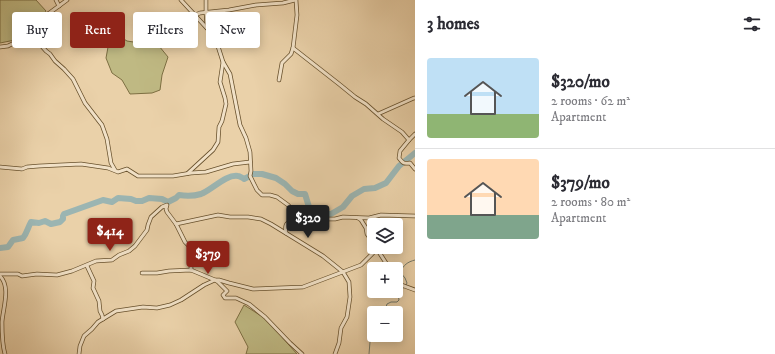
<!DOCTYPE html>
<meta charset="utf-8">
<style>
:root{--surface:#fff;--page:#f7f7f7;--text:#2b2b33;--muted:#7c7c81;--line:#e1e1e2;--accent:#8f2418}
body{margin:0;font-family:"IM FELL DW Pica",serif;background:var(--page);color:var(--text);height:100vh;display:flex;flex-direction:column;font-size:15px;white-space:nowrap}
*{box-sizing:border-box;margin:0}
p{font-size:13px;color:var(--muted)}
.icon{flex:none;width:22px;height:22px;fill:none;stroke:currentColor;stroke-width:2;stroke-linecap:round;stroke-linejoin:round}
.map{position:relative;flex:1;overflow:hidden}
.details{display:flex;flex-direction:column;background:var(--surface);width:360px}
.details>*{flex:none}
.guide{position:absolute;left:12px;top:12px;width:343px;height:36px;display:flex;gap:8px}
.fabs{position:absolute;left:367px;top:218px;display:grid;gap:8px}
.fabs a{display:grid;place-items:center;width:36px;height:36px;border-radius:4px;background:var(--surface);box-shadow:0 2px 10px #0003;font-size:20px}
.price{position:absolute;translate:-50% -34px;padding:0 9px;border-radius:4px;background:var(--accent);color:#fff;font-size:13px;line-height:26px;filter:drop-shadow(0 1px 2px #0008)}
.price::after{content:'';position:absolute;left:50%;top:24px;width:12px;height:9px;margin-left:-6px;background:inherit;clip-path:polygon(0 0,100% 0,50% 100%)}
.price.on{background:#222;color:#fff}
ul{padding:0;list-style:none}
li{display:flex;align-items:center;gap:12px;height:100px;padding:0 12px}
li+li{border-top:1px solid var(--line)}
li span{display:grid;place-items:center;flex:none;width:112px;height:80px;border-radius:4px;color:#555}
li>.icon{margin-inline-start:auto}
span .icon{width:48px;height:48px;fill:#fffc;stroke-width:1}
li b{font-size:17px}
h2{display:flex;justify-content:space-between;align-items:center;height:48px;padding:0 12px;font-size:17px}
.pill{padding:0 14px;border-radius:4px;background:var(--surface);box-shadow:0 2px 10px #0003;font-size:14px;line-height:36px}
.pill.on{background:var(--accent);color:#fff}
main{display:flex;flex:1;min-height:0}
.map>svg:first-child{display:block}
.green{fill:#bfb983;stroke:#7d6f42}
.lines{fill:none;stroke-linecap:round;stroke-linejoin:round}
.stream{stroke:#757b6c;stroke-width:1}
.river{stroke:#9bb5b2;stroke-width:6}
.minor-casing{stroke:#67502c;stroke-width:4.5}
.minor{stroke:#f1e1c7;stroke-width:3}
</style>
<main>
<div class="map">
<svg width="415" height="354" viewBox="0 0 415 354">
<rect width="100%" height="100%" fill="#ead1a9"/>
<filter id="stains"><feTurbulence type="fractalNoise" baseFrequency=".005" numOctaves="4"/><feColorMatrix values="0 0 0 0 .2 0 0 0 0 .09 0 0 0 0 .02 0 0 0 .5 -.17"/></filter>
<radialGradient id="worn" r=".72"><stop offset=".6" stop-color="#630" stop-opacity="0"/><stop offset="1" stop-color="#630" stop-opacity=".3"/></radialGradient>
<g class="green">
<path d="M0 0H36L46 11 41 19 15 40 0 43Z"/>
<path d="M121 30 119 36 127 41 159 46 168 57 162 75 160 90 152 93 130 94 122 80 112 73 106 58 111 31Z"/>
<path d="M244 305 266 319 297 354H246L248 347 235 322Z"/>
</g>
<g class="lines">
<g class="stream">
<path d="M406 285 407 283 405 278 400 272C404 265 407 262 415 260"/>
<path d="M384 313 387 304 391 302H397L399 300 398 295 404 287"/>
<path d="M369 354 370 342 375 335"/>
</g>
<path class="river" d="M0 248 8 247 13 240 23 238C27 233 28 227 31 222L39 223 45 221 51 224 60 222 63 219V216L64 214 103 200 112 202 118 198 131 199 136 201H142L149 198 162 199 168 202 176 198 179 195C185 196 194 196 201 194 212 190 226 174 238 176 239 176 243 178 244 179L250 176 252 174H262L276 178 285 184 292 191 298 194H305L309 207 315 212 323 214H331L343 207 352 196 364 189 375 188 386 183 399 166 415 153"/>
<g class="minor-casing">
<g id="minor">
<path d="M56 0 59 6"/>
<path d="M181 0 215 37 223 62 220 82 225 98 226 104 222 121 219 127 218 142 213 150 188 173"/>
<path d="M206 0V12L207 28"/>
<path d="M48 14 53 29"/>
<path d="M195 15 200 13 229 10 256 5 283 3 295 0"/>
<path d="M37 27V33L38 42 46 51 50 54 55 61 64 69 73 79 85 103 102 125 107 139 111 163 115 170"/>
<path d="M25 36 38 42"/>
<path d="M0 47 8 46 14 43 25 36 43 22 48 14 67 0"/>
<path d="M293 48 339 84 355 97 366 104 383 119 402 132 409 140 400 151 399 158C403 163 403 164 410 163L415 169"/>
<path d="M223 62 230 74 240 125 246 138 250 152 251 171 250 176 257 190 262 195H270L277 197 288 205 295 213 305 214 322 219H335L343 217 369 218 381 215 415 216"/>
<path d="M279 80 282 63 291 54 293 48 297 15 296 0"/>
<path d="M378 114 414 98H415"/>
<path d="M409 140 415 134"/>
<path d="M0 167 22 169 27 167 39 166 81 164 108 168 118 172 127 169 138 176H173L191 173 206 172 233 164 250 162"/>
<path d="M358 218 361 220 366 228 367 234 374 244"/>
<path d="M176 224 218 215 230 217H248L261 219 271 224 323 256 343 272 349 282 350 297 347 317 341 328 339 343 335 354"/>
<path d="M286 233C284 222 288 223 296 219L297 217 295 213"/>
<path d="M377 249 386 263 388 269"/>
<path d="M87 266 94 281 93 288 99 301 100 311 102 315 103 319"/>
<path d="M142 273H157L169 271 191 270 215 280 218 282 227 291 223 295 225 298H236L249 304 265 317 290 343 302 354"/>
<path d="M0 274H18L22 276 37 274 57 275 72 271 96 261 112 260 119 255 129 251 135 246 147 230 148 225 151 217 162 207 167 205 166 209 167 212 176 224 185 242 191 248V270"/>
<path d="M0 276C11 287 3 308 2 322 2 333 2 344 5 354"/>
<path d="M396 283 415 290"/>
<path d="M79 354 80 346 84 336 92 329 98 322 116 311 143 307 157 308 170 305 181 300 204 285 215 280H219L229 283 253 289 303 287 361 265 377 249 376 247"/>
</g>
</g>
<use href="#minor" class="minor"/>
</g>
<rect width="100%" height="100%" filter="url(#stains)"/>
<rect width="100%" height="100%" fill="url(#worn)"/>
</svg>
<div class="fabs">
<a><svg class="icon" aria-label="layers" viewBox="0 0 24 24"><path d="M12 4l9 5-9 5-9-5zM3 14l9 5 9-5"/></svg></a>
<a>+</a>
<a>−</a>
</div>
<b class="price on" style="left:308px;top:239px">$320</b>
<b class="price" style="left:110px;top:252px">$414</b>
<b class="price" style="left:208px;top:275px">$379</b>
<div class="guide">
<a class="pill">Buy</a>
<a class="pill on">Rent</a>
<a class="pill">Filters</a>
<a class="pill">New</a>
</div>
</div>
<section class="details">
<h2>3 homes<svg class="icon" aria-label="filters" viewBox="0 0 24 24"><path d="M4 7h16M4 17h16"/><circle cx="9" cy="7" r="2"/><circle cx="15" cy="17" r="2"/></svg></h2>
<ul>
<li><span style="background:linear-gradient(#bfe0f5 70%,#8fb573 0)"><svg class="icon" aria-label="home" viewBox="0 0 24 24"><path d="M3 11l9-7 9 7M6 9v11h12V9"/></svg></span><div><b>$320/mo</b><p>2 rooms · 62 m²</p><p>Apartment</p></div></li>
<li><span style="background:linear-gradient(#ffd9b3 70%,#7fa58c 0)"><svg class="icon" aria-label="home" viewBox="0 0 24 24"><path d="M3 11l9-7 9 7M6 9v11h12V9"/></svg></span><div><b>$379/mo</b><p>2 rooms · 80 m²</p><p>Apartment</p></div></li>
</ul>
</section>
</main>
